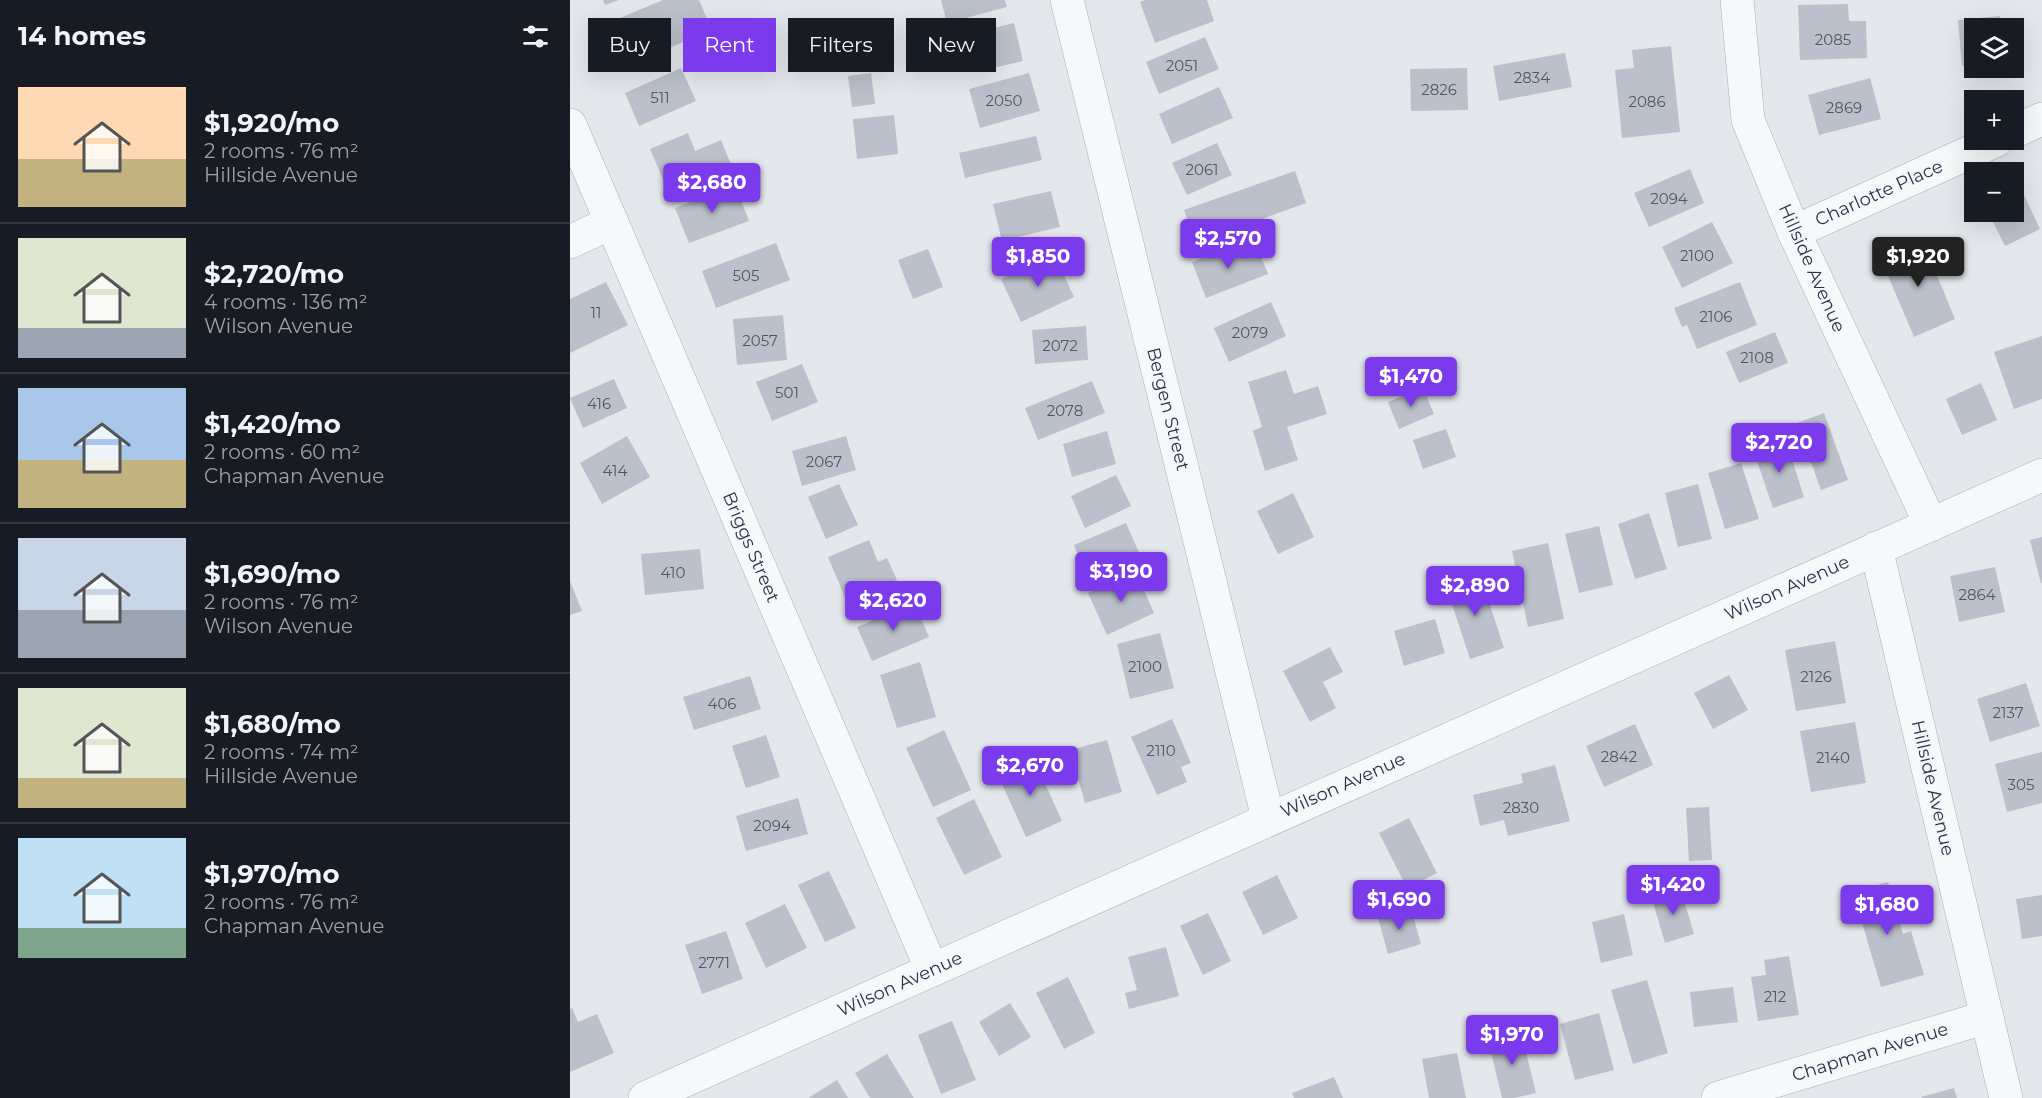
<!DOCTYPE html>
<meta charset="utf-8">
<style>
:root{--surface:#171b24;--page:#20242c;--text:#f1f3f6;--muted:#9ea1a6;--line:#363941;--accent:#7c3aed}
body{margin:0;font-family:Montserrat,sans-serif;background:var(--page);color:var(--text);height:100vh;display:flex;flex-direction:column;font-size:22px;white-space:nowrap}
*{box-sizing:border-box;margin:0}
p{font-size:20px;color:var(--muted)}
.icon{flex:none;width:33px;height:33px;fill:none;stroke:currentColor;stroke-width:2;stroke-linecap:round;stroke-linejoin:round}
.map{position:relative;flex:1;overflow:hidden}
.side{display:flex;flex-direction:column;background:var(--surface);width:570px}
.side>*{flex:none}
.banner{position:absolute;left:18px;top:18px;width:570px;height:54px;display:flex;gap:12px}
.controls{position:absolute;left:1394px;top:18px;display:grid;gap:12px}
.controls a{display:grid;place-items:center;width:60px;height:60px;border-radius:0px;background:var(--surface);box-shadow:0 6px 24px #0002;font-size:30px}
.price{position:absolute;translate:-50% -51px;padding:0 14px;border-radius:6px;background:var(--accent);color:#fff;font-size:20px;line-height:39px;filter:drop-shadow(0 2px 3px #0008)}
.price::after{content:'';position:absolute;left:50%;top:36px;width:18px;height:14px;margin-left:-9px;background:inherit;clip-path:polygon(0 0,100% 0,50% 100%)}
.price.selected{background:#222;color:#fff}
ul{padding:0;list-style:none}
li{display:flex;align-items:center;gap:18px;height:150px;padding:0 18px}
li+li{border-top:2px solid var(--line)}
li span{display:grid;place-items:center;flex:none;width:168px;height:120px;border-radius:0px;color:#555}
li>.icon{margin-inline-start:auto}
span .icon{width:72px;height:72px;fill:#fffc;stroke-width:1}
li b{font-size:26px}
h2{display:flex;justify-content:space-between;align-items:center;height:72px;padding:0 18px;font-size:26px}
.chip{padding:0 21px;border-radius:0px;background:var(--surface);box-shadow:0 6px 24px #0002;font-size:21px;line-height:54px}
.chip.selected{background:var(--accent);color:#fff}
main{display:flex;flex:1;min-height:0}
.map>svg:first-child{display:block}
.building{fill:#bbc0ca}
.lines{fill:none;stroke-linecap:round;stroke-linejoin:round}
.minor-casing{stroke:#a9aeb7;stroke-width:34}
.minor{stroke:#f7f8fa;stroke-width:33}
.labels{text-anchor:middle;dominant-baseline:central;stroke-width:4.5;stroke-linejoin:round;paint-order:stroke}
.number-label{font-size:15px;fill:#4f5766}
.street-label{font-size:18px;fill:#2b3445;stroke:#f4f6f9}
</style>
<main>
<section class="side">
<h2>14 homes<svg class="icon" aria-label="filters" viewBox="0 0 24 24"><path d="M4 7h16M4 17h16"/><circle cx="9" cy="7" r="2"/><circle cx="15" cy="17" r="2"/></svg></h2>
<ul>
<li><span style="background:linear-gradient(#ffd9b3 60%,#c2b280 0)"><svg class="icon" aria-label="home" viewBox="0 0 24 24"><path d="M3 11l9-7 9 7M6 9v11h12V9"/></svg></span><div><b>$1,920/mo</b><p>2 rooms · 76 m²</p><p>Hillside Avenue</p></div></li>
<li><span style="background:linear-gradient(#dfe7d0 75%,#9aa5b1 0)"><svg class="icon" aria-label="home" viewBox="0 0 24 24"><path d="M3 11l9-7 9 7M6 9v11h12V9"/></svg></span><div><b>$2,720/mo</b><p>4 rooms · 136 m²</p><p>Wilson Avenue</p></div></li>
<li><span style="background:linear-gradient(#a9c7e8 60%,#c2b280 0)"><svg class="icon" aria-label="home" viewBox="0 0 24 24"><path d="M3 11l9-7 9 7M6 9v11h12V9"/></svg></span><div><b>$1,420/mo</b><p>2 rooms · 60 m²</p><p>Chapman Avenue</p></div></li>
<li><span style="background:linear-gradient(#c9d6e8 60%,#9aa5b1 0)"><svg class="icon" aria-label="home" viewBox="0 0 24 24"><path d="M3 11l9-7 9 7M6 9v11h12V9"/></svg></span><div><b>$1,690/mo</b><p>2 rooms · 76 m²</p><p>Wilson Avenue</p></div></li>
<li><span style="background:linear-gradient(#dfe7d0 75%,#c2b280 0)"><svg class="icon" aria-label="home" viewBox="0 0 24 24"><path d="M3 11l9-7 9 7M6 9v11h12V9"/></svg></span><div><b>$1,680/mo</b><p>2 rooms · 74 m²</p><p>Hillside Avenue</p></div></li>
<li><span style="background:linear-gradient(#bfe0f5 75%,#7fa58c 0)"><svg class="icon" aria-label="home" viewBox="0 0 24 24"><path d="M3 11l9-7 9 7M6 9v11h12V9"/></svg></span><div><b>$1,970/mo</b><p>2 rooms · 76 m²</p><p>Chapman Avenue</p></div></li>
</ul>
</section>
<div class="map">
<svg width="1472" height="1098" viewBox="0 0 1472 1098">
<rect width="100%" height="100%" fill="#e4e7ec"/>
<g class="building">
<path d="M33 0H49L35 5Z"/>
<path d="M93 0H129L142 30 63 63 45 20Z"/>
<path d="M371 0H435L437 7 377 23Z"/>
<path d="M576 0H637L644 21 585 43 570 2Z"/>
<path d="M1278 4 1279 21H1296L1297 58 1230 60 1228 5Z"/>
<path d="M1430 16 1431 28H1404V65L1392 66 1388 20Z"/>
<path d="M444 23 453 61 405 72 396 35Z"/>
<path d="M635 37 649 69 589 94 576 62Z"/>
<path d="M1101 46 1110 132 1052 138 1045 70 1064 68 1062 50Z"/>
<path d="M995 53 1002 87 929 101 923 66Z"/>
<path d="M111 68 126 101 69 126 55 93Z"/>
<path d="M897 68 898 110 841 111 840 69Z"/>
<path d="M301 73 305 104 282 107 278 76Z"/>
<path d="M459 73 470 111 410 128 399 89Z"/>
<path d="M1300 78 1311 119 1249 135 1238 95Z"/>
<path d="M649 87 663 118 602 144 589 114Z"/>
<path d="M324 115 328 154 287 159 283 119Z"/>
<path d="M118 133 125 151 151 140 161 164 98 191 80 149Z"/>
<path d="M466 136 472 160 395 178 389 153Z"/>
<path d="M647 143 662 175 617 195 602 163Z"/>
<path d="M1120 169 1134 203 1079 227 1064 193Z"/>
<path d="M725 171 736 203 626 243 614 210Z"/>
<path d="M165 185 179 221 119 243 105 208Z"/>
<path d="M481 191 490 227 432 241 423 204Z"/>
<path d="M1453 193 1470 229 1435 246 1418 212H1443V198Z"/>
<path d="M1142 222 1163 263 1112 288 1092 247Z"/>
<path d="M1352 239 1385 319 1344 337 1310 257Z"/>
<path d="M206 243 220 280 146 308 132 271Z"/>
<path d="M672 243 678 259 690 254 698 274 636 298 622 262Z"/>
<path d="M358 249 373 287 343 299 328 260Z"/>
<path d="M485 255 504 297 451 322 431 279Z"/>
<path d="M36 282 58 325 0 353V299Z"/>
<path d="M1170 282 1187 325 1127 349 1117 325 1112 327 1104 308Z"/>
<path d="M701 302 716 336 659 362 644 328Z"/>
<path d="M213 315 217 360 167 365 163 319Z"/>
<path d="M516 326 518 360 465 364 462 330Z"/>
<path d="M1205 332 1218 363 1169 383 1156 352Z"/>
<path d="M1472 336V399L1444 409 1424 352Z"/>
<path d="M232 364 248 402 202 421 186 382Z"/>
<path d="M716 370 724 394 748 386 757 414 717 427 728 460 695 471 683 431 692 427 678 382Z"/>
<path d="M44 379 57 408 13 428 0 398Z"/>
<path d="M522 381 535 413 468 440 455 408Z"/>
<path d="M1411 383 1427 420 1392 435 1376 399Z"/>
<path d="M853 388 864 414 829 429 818 402Z"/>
<path d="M1254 413 1278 480 1251 490 1227 423Z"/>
<path d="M876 429 886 457 853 469 843 440Z"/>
<path d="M537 431 546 464 502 477 493 444Z"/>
<path d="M57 436 80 477 32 504 10 463Z"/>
<path d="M276 436 286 470 232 486 222 451Z"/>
<path d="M1216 441 1234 497 1203 508 1184 452Z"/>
<path d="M1171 463 1189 519 1155 529 1138 473Z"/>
<path d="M546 475 561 506 515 528 501 496Z"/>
<path d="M269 484 288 525 256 539 238 497Z"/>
<path d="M1128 484 1142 539 1108 547 1095 493Z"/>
<path d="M723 493 744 537 708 554 687 511Z"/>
<path d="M1079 513 1097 569 1065 579 1048 524Z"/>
<path d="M556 523 570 555 517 578 504 545Z"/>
<path d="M1029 526 1043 585 1009 593 995 534Z"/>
<path d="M1472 537V583L1471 584 1460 540Z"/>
<path d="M299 540 308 562 317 558 327 580 277 602 258 557Z"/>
<path d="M978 543 994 619 958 627 942 551Z"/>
<path d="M130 549 134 589 75 595 71 554Z"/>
<path d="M1425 567 1435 612 1389 622 1380 576Z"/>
<path d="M566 572 584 613 537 635 518 593Z"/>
<path d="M910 575 934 648 900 659 876 586Z"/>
<path d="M0 581 12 611 0 615Z"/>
<path d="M344 603 359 637 302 661 287 627Z"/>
<path d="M865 619 875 653 834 666 824 631Z"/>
<path d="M590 633 604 688 560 699 547 644Z"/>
<path d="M1265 641 1276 703 1226 711 1215 650Z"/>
<path d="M760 647 773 672 753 682 766 708 740 722 713 671Z"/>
<path d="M350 662 366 717 327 728 310 675Z"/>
<path d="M1159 675 1178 710 1143 729 1124 693Z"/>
<path d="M180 676 191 709 124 730 113 697Z"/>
<path d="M1456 683 1470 726 1420 742 1407 699Z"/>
<path d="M602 719 621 763 611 767 617 782 587 795 561 737Z"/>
<path d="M1285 722 1296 783 1241 792 1230 731Z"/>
<path d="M1065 724 1083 765 1034 787 1016 746Z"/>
<path d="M374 730 401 790 363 807 336 748Z"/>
<path d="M196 735 210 777 176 788 162 746Z"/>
<path d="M537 740 552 792 515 803 500 750Z"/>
<path d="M1472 752V803L1437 812 1425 764Z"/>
<path d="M463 757 492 821 456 837 427 773Z"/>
<path d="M985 765 1000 821 938 836 934 820 910 826 903 795 953 783 951 774Z"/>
<path d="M228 798 238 834 176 851 166 816Z"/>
<path d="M404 799 432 857 394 875 366 818Z"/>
<path d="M1139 807 1142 860 1119 861 1116 808Z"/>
<path d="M839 818 867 873 837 888 809 833Z"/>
<path d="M259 871 286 928 255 942 228 885Z"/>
<path d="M707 875 728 918 693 935 672 892Z"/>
<path d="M1318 882 1333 934 1341 931 1354 975 1311 987 1283 892Z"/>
<path d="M1111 890 1124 934 1095 943 1082 899Z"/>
<path d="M1472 895V936L1452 939 1446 899Z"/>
<path d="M215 904 237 948 196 968 175 923Z"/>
<path d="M841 909 851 944 818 954 808 918Z"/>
<path d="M638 913 661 961 633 975 610 926Z"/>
<path d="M1054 914 1063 955 1031 963 1022 922Z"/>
<path d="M156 931 173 979 132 994 115 945Z"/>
<path d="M596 947 609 996 559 1009 555 993 567 990 558 957Z"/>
<path d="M1219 956 1229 1015 1188 1021 1181 977 1196 975 1194 960Z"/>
<path d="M498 977 525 1033 494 1049 466 993Z"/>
<path d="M1077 980 1098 1053 1063 1064 1041 990Z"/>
<path d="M1163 987 1168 1022 1124 1027 1120 992Z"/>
<path d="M440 1003 461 1037 429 1056 409 1022Z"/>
<path d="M2 1008 8 1022 27 1014 44 1053 0 1072V1009Z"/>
<path d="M1029 1013 1044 1070 1005 1080 990 1024Z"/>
<path d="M382 1021 406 1080 371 1094 348 1035Z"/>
<path d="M951 1032 966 1093 944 1098H932L918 1040Z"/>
<path d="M887 1053 896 1098H859L852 1059Z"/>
<path d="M317 1054 344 1098H300L285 1073Z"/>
<path d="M764 1077 773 1098H724L722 1093Z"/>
<path d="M267 1080 278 1098H238Z"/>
<path d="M1384 1088 1387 1098H1352L1351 1097Z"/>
</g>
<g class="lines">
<g class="minor-casing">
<g id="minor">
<path d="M497 0 698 818"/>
<path d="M1167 0 1178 120 1224 232 1361 525"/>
<path d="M0 125 362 970"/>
<path d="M1443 132 1472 119"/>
<path d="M1224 232 1427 140"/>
<path d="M0 242 42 222"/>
<path d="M1306 548 1436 1098"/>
<path d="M75 1098 1472 475"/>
<path d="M1148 1098 1417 1017"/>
</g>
</g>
<use href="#minor" class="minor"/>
</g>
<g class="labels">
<g class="number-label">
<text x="1263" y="39">2085</text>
<text x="612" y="65">2051</text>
<text x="962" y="77">2834</text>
<text x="869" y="89">2826</text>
<text x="90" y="97">511</text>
<text x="434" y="100">2050</text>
<text x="1077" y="101">2086</text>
<text x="1274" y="107">2869</text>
<text x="632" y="169">2061</text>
<text x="1099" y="198">2094</text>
<text x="1127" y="255">2100</text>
<text x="176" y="275">505</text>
<text x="26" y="312">11</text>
<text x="1146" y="316">2106</text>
<text x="680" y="332">2079</text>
<text x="190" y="340">2057</text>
<text x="490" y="345">2072</text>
<text x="1187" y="357">2108</text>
<text x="217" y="392">501</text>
<text x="29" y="403">416</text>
<text x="495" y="410">2078</text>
<text x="254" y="461">2067</text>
<text x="45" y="470">414</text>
<text x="103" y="572">410</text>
<text x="1407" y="594">2864</text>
<text x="575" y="666">2100</text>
<text x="1246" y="676">2126</text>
<text x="152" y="703">406</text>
<text x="1438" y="712">2137</text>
<text x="591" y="750">2110</text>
<text x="1049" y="756">2842</text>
<text x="1263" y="757">2140</text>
<text x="1451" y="784">305</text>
<text x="951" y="807">2830</text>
<text x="202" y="825">2094</text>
<text x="144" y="962">2771</text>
<text x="1205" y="996">212</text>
</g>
<g class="street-label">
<text transform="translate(1309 193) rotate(-24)">Charlotte Place</text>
<text transform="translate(1242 268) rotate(66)">Hillside Avenue</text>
<text transform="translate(598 409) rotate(76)">Bergen Street</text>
<text transform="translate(181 547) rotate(67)">Briggs Street</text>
<text transform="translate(1217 588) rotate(-24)">Wilson Avenue</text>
<text transform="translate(773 785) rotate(-24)">Wilson Avenue</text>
<text transform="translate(1363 788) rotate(77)">Hillside Avenue</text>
<text transform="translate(330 984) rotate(-24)">Wilson Avenue</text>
<text transform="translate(1300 1052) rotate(-17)">Chapman Avenue</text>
</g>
</g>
</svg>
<div class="controls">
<a><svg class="icon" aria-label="layers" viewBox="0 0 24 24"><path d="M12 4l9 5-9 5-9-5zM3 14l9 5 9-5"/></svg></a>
<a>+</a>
<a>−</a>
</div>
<b class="price" style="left:142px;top:214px">$2,680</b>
<b class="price" style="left:658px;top:270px">$2,570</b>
<b class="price" style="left:468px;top:288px">$1,850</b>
<b class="price selected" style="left:1348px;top:288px">$1,920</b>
<b class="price" style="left:841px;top:408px">$1,470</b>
<b class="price" style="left:1209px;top:474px">$2,720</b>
<b class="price" style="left:551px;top:603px">$3,190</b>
<b class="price" style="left:905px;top:617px">$2,890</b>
<b class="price" style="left:323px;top:632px">$2,620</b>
<b class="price" style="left:460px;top:797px">$2,670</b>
<b class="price" style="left:1103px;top:916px">$1,420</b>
<b class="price" style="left:829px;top:931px">$1,690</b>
<b class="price" style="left:1317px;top:936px">$1,680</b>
<b class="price" style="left:942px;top:1066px">$1,970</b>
<div class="banner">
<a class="chip">Buy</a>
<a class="chip selected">Rent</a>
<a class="chip">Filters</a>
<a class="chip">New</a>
</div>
</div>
</main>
